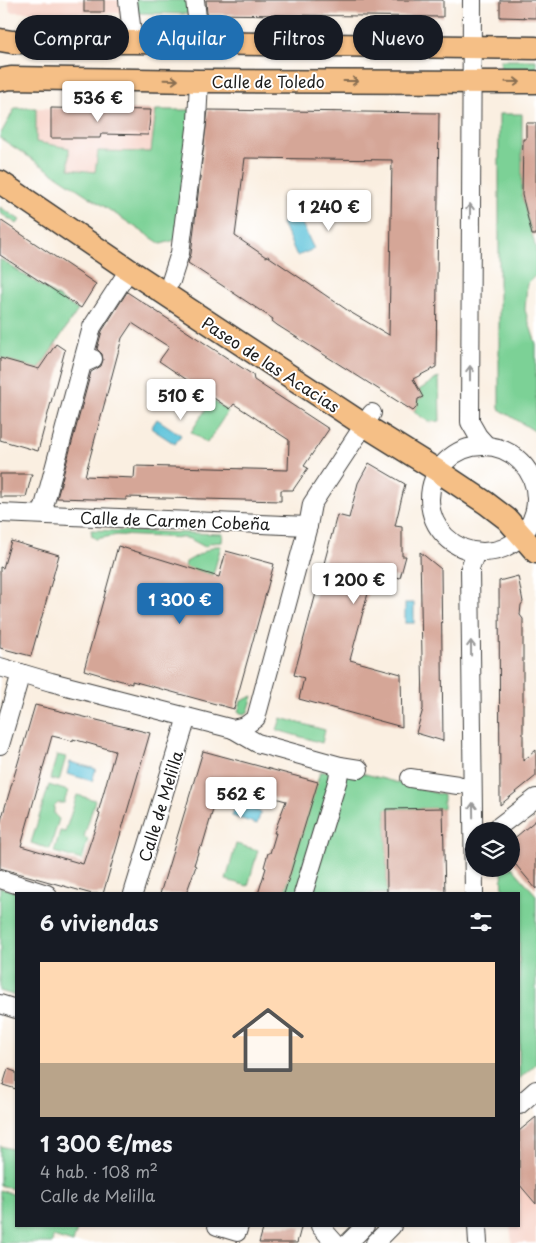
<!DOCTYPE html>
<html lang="es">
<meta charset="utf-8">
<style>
:root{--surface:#171b24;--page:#242831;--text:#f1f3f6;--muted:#9ea1a6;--accent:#1f6fb2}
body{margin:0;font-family:"Playpen Sans",sans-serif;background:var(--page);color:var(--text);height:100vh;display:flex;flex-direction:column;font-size:19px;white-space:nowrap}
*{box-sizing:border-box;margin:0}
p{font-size:16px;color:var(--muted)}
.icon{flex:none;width:28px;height:28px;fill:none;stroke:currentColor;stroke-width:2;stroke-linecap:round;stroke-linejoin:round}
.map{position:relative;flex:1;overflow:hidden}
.drawer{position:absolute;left:15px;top:892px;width:505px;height:335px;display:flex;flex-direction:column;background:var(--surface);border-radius:0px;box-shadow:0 1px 4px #0004}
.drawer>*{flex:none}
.top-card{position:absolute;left:15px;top:15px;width:506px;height:45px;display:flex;gap:10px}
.tools{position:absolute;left:465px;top:822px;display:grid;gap:10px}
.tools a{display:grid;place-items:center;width:55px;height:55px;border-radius:50%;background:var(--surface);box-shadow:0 1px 4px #0004;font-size:25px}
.price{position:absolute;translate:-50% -42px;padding:0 11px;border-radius:5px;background:#fff;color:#222;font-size:16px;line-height:32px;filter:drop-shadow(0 1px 2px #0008)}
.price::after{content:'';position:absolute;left:50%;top:30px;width:15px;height:11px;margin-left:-8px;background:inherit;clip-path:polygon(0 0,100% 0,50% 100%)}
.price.on{background:var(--accent);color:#fff}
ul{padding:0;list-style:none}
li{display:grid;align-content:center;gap:10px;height:265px;padding:0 25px}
li span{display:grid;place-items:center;height:155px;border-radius:0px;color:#555}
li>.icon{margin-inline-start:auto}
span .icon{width:90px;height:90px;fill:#fffc;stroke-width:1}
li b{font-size:21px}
h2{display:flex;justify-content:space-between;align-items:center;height:60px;padding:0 25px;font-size:21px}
.tag{padding:0 18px;border-radius:22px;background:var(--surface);box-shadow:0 1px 4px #0004;font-size:18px;line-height:45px}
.tag.on{background:var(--accent);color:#fff}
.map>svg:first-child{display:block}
.built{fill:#f7d1c6}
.green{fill:#7bd196;stroke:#4c7659}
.water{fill:#5dc3da;stroke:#3c707b}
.building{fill:#d5a697;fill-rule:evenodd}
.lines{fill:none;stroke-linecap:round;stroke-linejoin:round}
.minor-casing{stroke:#3d3c3a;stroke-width:20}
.major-casing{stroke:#3d3c3a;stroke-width:25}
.minor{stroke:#fff;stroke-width:18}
.major{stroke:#f5bf86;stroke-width:22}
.oneway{stroke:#886e51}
.oneway2{stroke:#999}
.labels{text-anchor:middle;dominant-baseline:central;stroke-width:4;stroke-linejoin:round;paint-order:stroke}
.street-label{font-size:16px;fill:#1c1c1c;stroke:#fff}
</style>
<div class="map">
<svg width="536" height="1243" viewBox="0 0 536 1243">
<rect width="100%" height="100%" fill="#fff"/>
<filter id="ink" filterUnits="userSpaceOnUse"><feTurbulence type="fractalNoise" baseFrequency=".02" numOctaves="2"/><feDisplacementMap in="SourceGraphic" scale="10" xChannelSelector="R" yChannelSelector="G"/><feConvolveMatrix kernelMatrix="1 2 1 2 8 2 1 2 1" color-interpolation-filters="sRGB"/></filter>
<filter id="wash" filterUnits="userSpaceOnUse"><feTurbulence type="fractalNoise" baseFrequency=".0096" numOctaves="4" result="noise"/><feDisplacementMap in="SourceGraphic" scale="20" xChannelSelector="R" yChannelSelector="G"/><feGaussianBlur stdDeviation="1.12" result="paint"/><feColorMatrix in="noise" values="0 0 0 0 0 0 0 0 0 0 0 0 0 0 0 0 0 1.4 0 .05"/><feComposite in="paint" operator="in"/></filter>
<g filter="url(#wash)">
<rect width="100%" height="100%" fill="#faefe1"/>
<g class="built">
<path d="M8 0H122L123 13 10 12Z"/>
<path d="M36 108 156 110 151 152 98 151 95 172 69 169 36 142Z"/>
<path d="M536 1117V1243H512L510 1226H519V1131Z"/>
</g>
<g class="green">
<path d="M132 0H191L193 14 134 13Z"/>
<path d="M500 60H536V71H501Z"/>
<path d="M15 108H36V142L69 148V169L95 172 98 151 151 152 156 110H195L179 239 161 244 0 138V135Z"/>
<path d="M499 114H522V196L536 249V275L527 284 525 310 536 344V432L499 409Z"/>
<path d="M0 207 20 220 17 224 0 213Z"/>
<path d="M0 259 78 310 39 369 0 358Z"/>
<path d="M439 377 440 421 429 422 414 412 418 404 412 402 423 397 419 390Z"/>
<path d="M212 400 228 411 207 443 191 432Z"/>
<path d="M91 530 223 534 222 542 210 543 205 547 190 539 185 538 117 535 96 539 92 536Z"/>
<path d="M214 546H221L213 575 185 567 186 562Z"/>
<path d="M253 696 248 712 244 714 238 712 241 701Z"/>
<path d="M281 718 325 730 322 743 277 730Z"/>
<path d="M57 755 66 757 59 781 50 779Z"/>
<path d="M347 769 443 795V808L386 809 387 894H284L320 772Z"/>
<path d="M49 785 68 791 64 803H58L54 807V814L59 819 50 849 31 843Z"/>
<path d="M77 795 95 800 84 837 88 839 82 860 54 852 60 831 65 832Z"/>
<path d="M236 844 258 850 248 886 226 880Z"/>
<path d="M511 866 536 895V1064L519 1079V894H503L502 869H511Z"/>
<path d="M0 887 22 894H16V996L0 991Z"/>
<path d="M0 1146 16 1150V1190L0 1185Z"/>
<path d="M0 1190 16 1195V1226H78L73 1243 53 1237 52 1243H0Z"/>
</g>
<g class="water">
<path d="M298 215 314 249 297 256 282 223Z"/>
<path d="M156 380 175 392 168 404 148 391Z"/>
<path d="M157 419 181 435 175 444 152 429 151 428Z"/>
<rect x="405" y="603" width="9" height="20"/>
<path d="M70 762 96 769 92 781 67 774Z"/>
<path d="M236 804 261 812 257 824 232 816Z"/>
</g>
<g id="blocks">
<g class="building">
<rect x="84" y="0" width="20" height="12"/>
<path d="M206 0H443V17L207 14Z"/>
<path d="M500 0H536V18L500 17Z"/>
<path d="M51 108 151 110 148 135 101 134 100 138H51Z"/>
<path d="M208 110 439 113 436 367 413 379 423 397 418 399 417 407 413 411 277 325 272 321 273 319 188 263 191 254ZM245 158 392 160 389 335 350 312 268 256 266 257 235 236Z"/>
<path d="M526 123H536V235H532L522 195 523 139H526Z"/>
<path d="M0 220 96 284 81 308 0 255Z"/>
<path d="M127 292 253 375 254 380 329 429 304 466 308 468 293 490H281V501L126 497V500L57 498 91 372 101 366 103 360 102 354 97 349 102 331ZM132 323 169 347 159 361 230 409 234 404 289 440 288 470 135 466 134 478 85 476 122 338Z"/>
<path d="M56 344 65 350 38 451 0 440V358L39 369Z"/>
<path d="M369 463 405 484 395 526 402 527V556H406L400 578 374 571 350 660 401 674 402 727 299 699 304 678 294 675 337 515 349 518 358 483Z"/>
<path d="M0 474H32L26 497H0Z"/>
<path d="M11 541 59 555 31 656 0 648V567L3 568Z"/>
<path d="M118 546 219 577 226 551 274 564 234 709 132 681V684L84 670Z"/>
<path d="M420 552 441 569 443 741 416 733 423 709Z"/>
<path d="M518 576 523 602 521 605 520 615 523 619V761L536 750V776L500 805 499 581Z"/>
<path d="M35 705 150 733 103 894H92L0 868V824ZM52 736 73 741V739L115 751 98 813 100 814 83 864 21 846Z"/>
<path d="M203 751 318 782 284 894H258L266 868 264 867 268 853H270L276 833H274L286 801 219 783 213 802 215 803 202 847 200 846 194 865 196 866 186 894H160Z"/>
<path d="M443 808 445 894H387L386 809Z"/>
<path d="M536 820V889L511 859V841Z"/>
<path d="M8 1069 16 1072V1089L3 1085Z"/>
<path d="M536 1117V1204L519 1184V1131Z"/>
<path d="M264 1226H296L301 1228 297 1243H259Z"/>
</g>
</g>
</g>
<g filter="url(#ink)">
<use href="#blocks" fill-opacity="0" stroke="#3d3c3a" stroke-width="1"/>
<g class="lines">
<g class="minor-casing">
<g id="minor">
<path d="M128 0 133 42"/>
<path d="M195 0 200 43"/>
<path d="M472 0 470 422 478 436 487 446"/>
<path d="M171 281 180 253 197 121 199 81"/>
<path d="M82 364 92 327 129 270"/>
<circle cx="483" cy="499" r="53"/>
<path d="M0 513 308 526"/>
<path d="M42 514 82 364 93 359"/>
<path d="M0 667 51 682 233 729 245 726 256 718 308 526 312 504 372 413"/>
<path d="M233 729 257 743 340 766 359 769"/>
<path d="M0 745 21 673"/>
<path d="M410 778 458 785"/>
<path d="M493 831 536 798"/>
<path d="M0 879 47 894"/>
<path d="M133 894 187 717"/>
<path d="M303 894 338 779 340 766"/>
<path d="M474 894 470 568 476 552"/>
<path d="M0 1004 16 1009"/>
<path d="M519 1105 536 1090"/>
<path d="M217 1226 237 1232 239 1226"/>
<path d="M320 1226 335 1243"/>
<path d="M477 1226 478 1243"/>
<path d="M348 1243 365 1226"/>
<path d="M375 1243 392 1226"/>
</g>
</g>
<g class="major-casing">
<g id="major">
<path d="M0 40 12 42H133L536 48"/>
<path d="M0 80 11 78 199 81 536 82"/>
<path d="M0 182 129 270 364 425 438 471 486 503 507 519 536 552"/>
</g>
</g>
<use href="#minor" class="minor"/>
<use href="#major" class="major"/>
</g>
<defs><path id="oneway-shaft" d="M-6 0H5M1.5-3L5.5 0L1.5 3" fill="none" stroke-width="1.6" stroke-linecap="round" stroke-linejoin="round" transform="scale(1.25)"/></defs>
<g class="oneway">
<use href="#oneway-shaft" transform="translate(171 80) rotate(1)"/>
<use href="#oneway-shaft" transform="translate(351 81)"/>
<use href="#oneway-shaft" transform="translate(513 82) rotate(1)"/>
</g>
<g class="oneway2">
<use href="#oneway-shaft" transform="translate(470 211) rotate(-90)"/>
<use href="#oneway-shaft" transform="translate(470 373) rotate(-90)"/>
<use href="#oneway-shaft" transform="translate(471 648) rotate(-91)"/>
<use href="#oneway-shaft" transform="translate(473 810) rotate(-91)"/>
</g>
</g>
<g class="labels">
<g class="street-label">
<text x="268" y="81">Calle de Toledo</text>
<text transform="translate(271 364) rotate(33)">Paseo de las Acacias</text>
<text transform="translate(175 520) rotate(2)">Calle de Carmen Cobeña</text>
<text transform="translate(160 806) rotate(-73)">Calle de Melilla</text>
</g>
</g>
</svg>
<div class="tools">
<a><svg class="icon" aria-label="layers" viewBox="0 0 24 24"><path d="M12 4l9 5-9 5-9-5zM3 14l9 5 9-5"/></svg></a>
</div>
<b class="price" style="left:98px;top:123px">536 €</b>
<b class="price" style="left:329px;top:232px">1 240 €</b>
<b class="price" style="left:181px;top:421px">510 €</b>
<b class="price" style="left:354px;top:605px">1 200 €</b>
<b class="price on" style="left:180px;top:625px">1 300 €</b>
<b class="price" style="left:241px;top:819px">562 €</b>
<div class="top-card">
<a class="tag">Comprar</a>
<a class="tag on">Alquilar</a>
<a class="tag">Filtros</a>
<a class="tag">Nuevo</a>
</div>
<section class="drawer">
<h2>6 viviendas<svg class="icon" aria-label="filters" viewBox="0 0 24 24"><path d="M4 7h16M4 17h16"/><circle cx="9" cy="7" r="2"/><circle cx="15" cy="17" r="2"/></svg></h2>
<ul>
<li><span style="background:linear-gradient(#ffd9b3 65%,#b9a48a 0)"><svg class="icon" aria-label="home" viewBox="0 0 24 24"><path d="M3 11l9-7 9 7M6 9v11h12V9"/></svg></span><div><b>1 300 €/mes</b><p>4 hab. · 108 m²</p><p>Calle de Melilla</p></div></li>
</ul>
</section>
</div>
